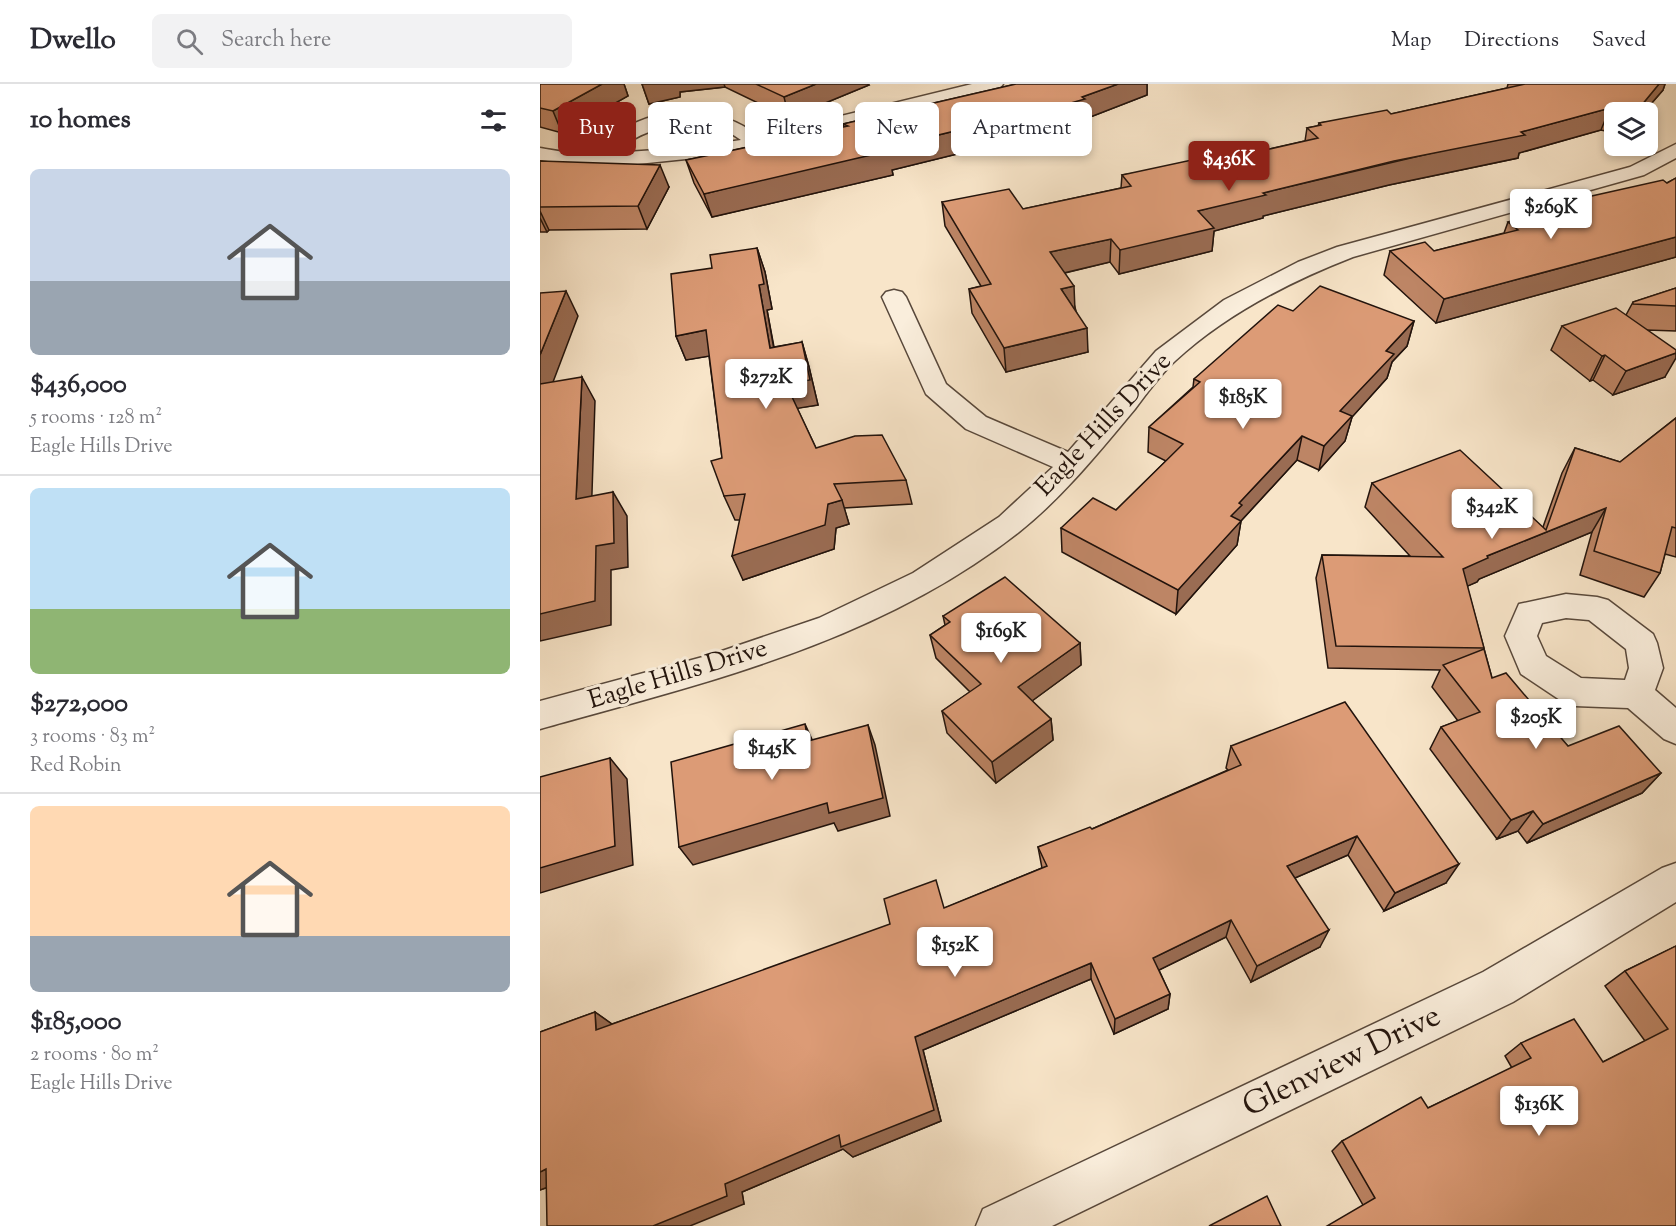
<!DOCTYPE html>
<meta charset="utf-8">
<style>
:root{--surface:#fff;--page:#f2f2f3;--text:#2b2b33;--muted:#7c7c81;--line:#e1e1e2;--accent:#8f2418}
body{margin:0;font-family:"Sorts Mill Goudy",serif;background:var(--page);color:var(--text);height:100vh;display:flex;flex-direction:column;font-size:22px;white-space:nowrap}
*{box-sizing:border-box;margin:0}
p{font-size:20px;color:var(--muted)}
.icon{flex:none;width:33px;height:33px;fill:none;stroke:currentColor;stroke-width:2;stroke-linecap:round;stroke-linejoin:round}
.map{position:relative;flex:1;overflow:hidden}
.side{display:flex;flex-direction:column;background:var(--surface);width:540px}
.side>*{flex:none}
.top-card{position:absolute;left:18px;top:18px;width:570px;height:54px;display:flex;gap:12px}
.tools{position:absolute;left:1064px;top:18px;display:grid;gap:12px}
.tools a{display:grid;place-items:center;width:54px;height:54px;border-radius:9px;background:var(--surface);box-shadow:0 3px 9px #0003;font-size:30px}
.price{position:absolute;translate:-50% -51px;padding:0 14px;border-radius:6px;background:#fff;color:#222;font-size:20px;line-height:39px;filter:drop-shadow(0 2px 3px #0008)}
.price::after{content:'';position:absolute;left:50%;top:36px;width:18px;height:14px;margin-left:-9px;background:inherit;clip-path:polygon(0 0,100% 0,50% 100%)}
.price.current{background:var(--accent);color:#fff}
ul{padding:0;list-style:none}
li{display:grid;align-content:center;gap:12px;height:318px;padding:0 30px}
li+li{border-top:2px solid var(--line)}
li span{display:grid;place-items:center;height:186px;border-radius:9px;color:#555}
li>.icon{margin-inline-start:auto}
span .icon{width:108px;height:108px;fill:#fffc;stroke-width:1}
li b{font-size:26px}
h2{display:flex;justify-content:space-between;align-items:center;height:72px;padding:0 30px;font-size:26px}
.pill{padding:0 21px;border-radius:9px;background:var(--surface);box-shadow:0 3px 9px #0003;font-size:21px;line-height:54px}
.pill.current{background:var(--accent);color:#fff}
header{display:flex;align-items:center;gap:36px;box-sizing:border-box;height:84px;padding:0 30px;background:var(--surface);border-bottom:2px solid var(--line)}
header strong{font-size:28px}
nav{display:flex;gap:33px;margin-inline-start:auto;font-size:21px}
.search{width:420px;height:54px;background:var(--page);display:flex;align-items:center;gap:15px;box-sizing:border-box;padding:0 21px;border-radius:9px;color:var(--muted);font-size:22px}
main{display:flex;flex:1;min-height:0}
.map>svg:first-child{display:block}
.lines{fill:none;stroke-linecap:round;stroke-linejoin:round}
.minor-casing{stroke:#58483b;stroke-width:3}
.minor{fill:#faeedc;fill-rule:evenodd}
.wall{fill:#bd8565;stroke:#22130c;stroke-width:1.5}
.shaded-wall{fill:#9a6c53;stroke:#22130c;stroke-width:1.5}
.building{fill:#dc9b76;stroke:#22130c;stroke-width:1.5}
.labels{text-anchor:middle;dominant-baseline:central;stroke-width:6;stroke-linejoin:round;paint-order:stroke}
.street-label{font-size:26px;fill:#22130c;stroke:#faeedc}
.near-street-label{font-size:32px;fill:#22130c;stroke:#faeedc}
</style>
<header>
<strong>Dwello</strong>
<div class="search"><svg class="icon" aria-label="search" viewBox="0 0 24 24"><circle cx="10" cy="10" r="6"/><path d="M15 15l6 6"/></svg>Search here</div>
<nav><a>Map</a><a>Directions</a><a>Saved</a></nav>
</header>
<main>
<section class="side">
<h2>10 homes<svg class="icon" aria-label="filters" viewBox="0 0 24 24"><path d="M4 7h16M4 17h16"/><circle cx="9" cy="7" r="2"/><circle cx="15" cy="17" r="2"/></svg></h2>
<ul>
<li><span style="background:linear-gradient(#c9d6e8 60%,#9aa5b1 0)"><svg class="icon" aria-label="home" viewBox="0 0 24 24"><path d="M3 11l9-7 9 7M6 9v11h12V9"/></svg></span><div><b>$436,000</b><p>5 rooms · 128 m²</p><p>Eagle Hills Drive</p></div></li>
<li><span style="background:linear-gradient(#bfe0f5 65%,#8fb573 0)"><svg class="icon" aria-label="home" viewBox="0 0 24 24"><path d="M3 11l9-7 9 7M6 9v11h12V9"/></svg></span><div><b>$272,000</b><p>3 rooms · 83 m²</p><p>Red Robin</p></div></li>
<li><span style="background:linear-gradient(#ffd9b3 70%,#9aa5b1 0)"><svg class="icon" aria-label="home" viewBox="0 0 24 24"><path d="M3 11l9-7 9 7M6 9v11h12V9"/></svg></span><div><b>$185,000</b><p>2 rooms · 80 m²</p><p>Eagle Hills Drive</p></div></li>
</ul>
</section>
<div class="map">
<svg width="1136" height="1142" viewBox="0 0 1136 1142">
<rect width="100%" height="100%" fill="#f8e5c9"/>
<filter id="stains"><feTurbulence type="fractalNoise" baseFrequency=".00333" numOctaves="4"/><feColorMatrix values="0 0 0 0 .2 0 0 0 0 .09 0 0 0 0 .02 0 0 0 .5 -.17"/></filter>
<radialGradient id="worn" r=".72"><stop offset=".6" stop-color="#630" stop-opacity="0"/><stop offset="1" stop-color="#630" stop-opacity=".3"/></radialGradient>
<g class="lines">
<g class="minor-casing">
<g id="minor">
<path d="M432 0H463L460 4 194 70 88 81 32 80 0 76V64C14 66 32 71 46 68 54 66 72 51 81 46 127 20 177 21 219 52ZM154 38C172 40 186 45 201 56L145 64 72 69C97 50 123 40 154 38Z"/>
<path d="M1136 60V74L1104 91 813 173C749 198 686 230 635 277 620 291 607 309 595 325 559 368 523 413 479 448 339 558 168 598 0 645V617L170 571 279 534 373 489 459 433 513 383 426 345 386 310 342 213 346 208 354 206 362 208 366 213 406 300 446 333 528 368 616 267 684 216 758 178 797 163 1090 83Z"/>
<path d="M1026 510 1057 513 1068 516 1113 550 1117 559 1123 584 1115 606 1136 624V660L1124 655 1088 624 1035 622 1023 618 981 590 965 552 979 520ZM1026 534 1049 536 1086 565 1089 584 1085 596 1041 594 1006 572 997 552 1002 539Z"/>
<path d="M1136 779V818L973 918 512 1142H436L443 1125 943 888 1122 784Z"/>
</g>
</g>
<use href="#minor" class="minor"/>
</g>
<g class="wall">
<path d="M0 0H84L88 12 22 49 0 43Z"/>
<path d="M102 0H328L329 1 249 34 185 3 140 8V13L109 20Z"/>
<path d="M476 0H607V11L545 35V38L473 59 470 57 352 86 353 91 172 133 154 99 146 76 304 43 303 40Z"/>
<path d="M968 0H1125L1123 6 1104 28H1074V49L1061 46 979 69 978 74 849 101 723 132V134L674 147 672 167 579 190 570 178 525 189 548 268 466 288 432 229 429 205 441 202 405 142 402 118 483 125 581 104 582 91 681 76 765 57 767 44 778 42 779 39 851 30 967 4Z"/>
<path d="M0 77 129 103 107 145 9 146 7 148H0Z"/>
<path d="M1136 94V173L896 239 844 191 850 167H894L964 149 968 138 1013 127 1016 120 1127 99Z"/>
<path d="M217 164 225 188 232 225 227 226 234 263 262 258 269 283 278 321 257 324 276 364 366 396 372 420 304 424 309 440 296 444 294 465 203 496 200 436H195L184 412 182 374 169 272 146 276 136 252 172 184Z"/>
<path d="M1136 204V247L1107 246 1125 293 1073 311 1053 296 1050 297 1011 266 1022 242 1086 231 1093 218Z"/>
<path d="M753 227 874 237 867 262 852 278 847 294 812 333 805 357 779 386 757 376 701 437 697 461 636 530 522 468 521 444 576 426 626 377 608 368 609 343 653 303 654 295Z"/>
<path d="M1136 334V473L1125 470 1120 489 1104 513 1040 491 1052 448 939 495 937 498 927 502 952 594 1028 662 1121 689 1102 709 987 759 978 747 957 755 890 665 901 643 918 637 892 603 900 586 788 584 776 494 782 471 870 472 825 423 832 399 1003 443 1022 389 1035 364 1080 378Z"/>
<path d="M403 532 540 559 541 581 492 617 511 635 513 656 456 699 407 649 402 627 430 608 396 574 390 551 405 541Z"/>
<path d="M691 662 906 799 844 827 808 771 755 794 780 863 711 898 686 853 619 886 630 910 628 925 574 950 551 895 383 966 401 1037 313 1073 303 1065 202 1108 204 1120 6 1104 0 1106V948L55 928 72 940 405 824 502 784 498 763 552 745 688 686 686 684Z"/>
<path d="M1136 862V1142L823 1121 792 1067 802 1057 888 1024 972 984 965 972 981 959 1063 978 1105 957 1065 902 1085 887Z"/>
</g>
<g class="shaded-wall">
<path d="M62 0H84L88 12 22 49 13 27Z"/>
<path d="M102 0H184L185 3 140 8V13L109 20Z"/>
<path d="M276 0H328L329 1 249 34 244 13Z"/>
<path d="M578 0H607V11L545 35V38L473 59 471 36 542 13Z"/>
<path d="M1119 0H1125L1123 6 1104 28H1096Z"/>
<path d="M1070 24 1061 46 979 69 978 74 849 101 723 132V134L674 147 672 167 579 190 580 166 658 127 723 109 981 48Z"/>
<path d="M468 34 470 57 352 86 353 91 172 133 164 110 345 64Z"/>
<path d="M120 81 129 103 107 145 98 122Z"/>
<path d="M0 127 9 146 7 148 0 134Z"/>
<path d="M1136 153V173L896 239 904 215Z"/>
<path d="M571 155 570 178 511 192 510 168Z"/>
<path d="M217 164 225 188 232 225 227 226 238 288 230 264 219 201Z"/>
<path d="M534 202 535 227 521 205Z"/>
<path d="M26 207 38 232 2 327 0 324V271Z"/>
<path d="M874 237 867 262 852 278 847 294 812 333 805 357 779 386 784 362 800 327 846 267Z"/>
<path d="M547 244 548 268 466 288 464 264Z"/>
<path d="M166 246 176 271 146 276 136 252Z"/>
<path d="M262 258 269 283 278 321 254 325 246 300Z"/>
<path d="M1136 269V274L1125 293 1073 311 1086 287Z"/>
<path d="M1065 271 1053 296 1050 297 1062 272Z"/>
<path d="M42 293 55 317 51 439 36 415Z"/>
<path d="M762 352 757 376 699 439 701 437 697 461 636 530 638 506 691 432 699 419Z"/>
<path d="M73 408 87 432 88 483 71 486V541L0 557V530L56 462Z"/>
<path d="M302 416 309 440 296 444 294 465 203 496 192 472 288 420Z"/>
<path d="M1066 424 1052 448 939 495 937 498 912 509 923 485 947 472Z"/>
<path d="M540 559 541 581 481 625 478 603Z"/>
<path d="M511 635 513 656 456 699 452 678Z"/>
<path d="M265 640 274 660 268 657Z"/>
<path d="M328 641 335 661 350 732 298 747 294 739 153 781 139 763Z"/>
<path d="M70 674 87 695 93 781 0 809V784Z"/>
<path d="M1121 689 1102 709 987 759 1003 740Z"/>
<path d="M993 727 978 747 957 755 971 736Z"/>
<path d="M817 752 808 771 741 800 747 782Z"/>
<path d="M919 780 906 799 844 827 855 809Z"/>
<path d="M691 836 686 853 611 890 613 874Z"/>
<path d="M789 846 780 863 711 898 717 882Z"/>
<path d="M551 879V895L383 966 401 1037 313 1073 303 1065 202 1108 204 1120 150 1142H113L185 1100 375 953Z"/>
<path d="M630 910 628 925 574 950 575 935Z"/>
<path d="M55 928 76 943 56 946Z"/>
<path d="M6 1085 31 1094 0 1106V1088Z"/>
</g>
<g class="building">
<path d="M0 0H62L13 27 0 24Z"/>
<path d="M216 0H276L244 13Z"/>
<path d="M476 0H578L542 13 545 15 471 36 468 34 345 64 348 67 164 110 146 76 308 42 303 40Z"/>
<path d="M985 0H1119L1096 28H1089L1070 24 981 48 985 51 854 77 723 109 726 111 658 127 674 144 580 166 571 155 510 168 534 202 521 205 547 244 464 264 429 205 451 200 402 118 469 105 483 125 591 102 582 91 675 71 681 76 778 54 767 44 781 41 779 39 847 26 851 30Z"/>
<path d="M0 77 120 81 98 122 0 123Z"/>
<path d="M1136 94V153L904 215 850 167 885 158 894 167 978 146 968 138 1022 125 1016 120 1123 96 1127 99Z"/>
<path d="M217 164 224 200 219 201 230 264 262 258 270 296 246 300 276 364 315 352 342 351 366 396 294 400 302 416 288 420 285 441 192 472 205 410 184 412 171 377 182 374 166 246 136 252 131 190 172 184 170 171Z"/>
<path d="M780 202 874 237 846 267 854 270 800 327 812 332 784 362 762 352 699 419 702 421 691 432 701 437 638 506 521 444 553 414 576 426 643 360 609 343 660 298 654 295 738 221 753 227Z"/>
<path d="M1136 204V222L1093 220V218Z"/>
<path d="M26 207 0 271V209Z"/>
<path d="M1076 224 1136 266V269L1086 287 1065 271 1062 272 1022 242Z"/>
<path d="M42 293 36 415 73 408 74 459 56 462 55 517 0 530V300Z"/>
<path d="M1136 334V444L1132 443 1120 489 1054 467 1066 424 947 472 948 474 923 485 944 564 796 562 782 471 903 473 832 399 920 366 1006 446 1035 364 1080 378Z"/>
<path d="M465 493 540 559 478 603 511 635 452 678 402 627 441 600 390 551 410 538 403 532Z"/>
<path d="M944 565 952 594 966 589 1028 662 1079 642 1121 689 1003 740 993 727 971 736 901 643 940 628 903 581Z"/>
<path d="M805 618 919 780 855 809 817 752 747 782 789 846 717 882 691 836 613 874 630 910 575 935 551 879 375 953 394 1026 301 1063 299 1051 185 1100 187 1112 113 1142H7L6 1085 0 1088V948L55 928 56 946 350 840 344 815 396 796 404 824 507 782 498 763 550 743 552 745 701 681 691 662Z"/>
<path d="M265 640 268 657 328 641 343 714 289 729 287 719 139 763 131 678Z"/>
<path d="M70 674 75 762 0 784V693Z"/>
<path d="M1136 862V1142H787L835 1114 802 1057 881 1013 888 1024 991 974 981 959 1034 935 1063 978 1128 945 1085 887Z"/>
<path d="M727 1112 741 1142H669Z"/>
</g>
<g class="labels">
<g class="street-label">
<text transform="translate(564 341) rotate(-47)">Eagle Hills Drive</text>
<text transform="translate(138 591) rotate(-17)">Eagle Hills Drive</text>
</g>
<g class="near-street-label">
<text transform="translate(802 978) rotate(-26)">Glenview Drive</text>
</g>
</g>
<rect width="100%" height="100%" filter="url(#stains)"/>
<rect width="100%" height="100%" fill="url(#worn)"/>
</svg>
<div class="tools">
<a><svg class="icon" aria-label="layers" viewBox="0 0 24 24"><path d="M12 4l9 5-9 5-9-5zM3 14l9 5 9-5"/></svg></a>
</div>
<b class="price current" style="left:689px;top:108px">$436K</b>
<b class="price" style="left:1011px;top:156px">$269K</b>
<b class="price" style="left:226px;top:326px">$272K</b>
<b class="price" style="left:703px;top:346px">$185K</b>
<b class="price" style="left:952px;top:456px">$342K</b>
<b class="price" style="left:461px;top:580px">$169K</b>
<b class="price" style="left:996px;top:666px">$205K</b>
<b class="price" style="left:232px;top:697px">$145K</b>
<b class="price" style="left:415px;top:894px">$152K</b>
<b class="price" style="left:999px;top:1053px">$136K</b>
<div class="top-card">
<a class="pill current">Buy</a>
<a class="pill">Rent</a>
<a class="pill">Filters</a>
<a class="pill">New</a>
<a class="pill">Apartment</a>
</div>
</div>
</main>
